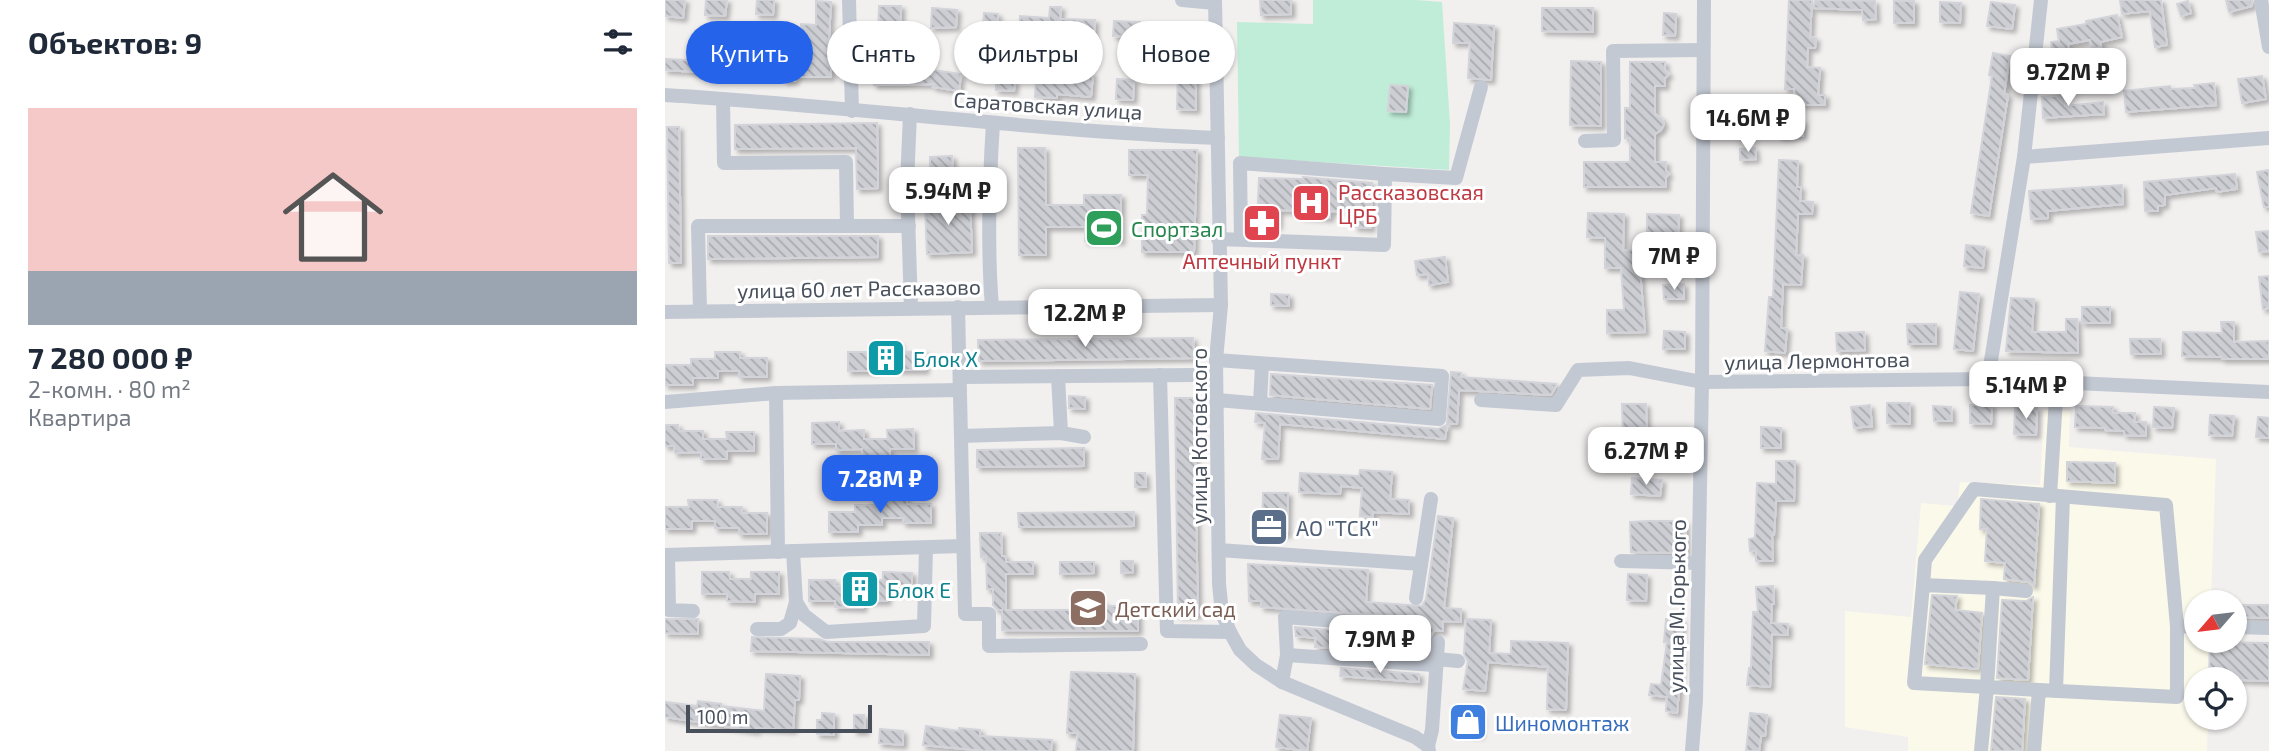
<!DOCTYPE html>
<html lang="ru">
<meta charset="utf-8">
<style>
:root{--surface:#fff;--page:#f6f6f7;--text:#1f2937;--muted:#747a83;--line:#e0e1e3;--accent:#2563eb}
body{margin:0;font-family:"Exo 2",sans-serif;background:var(--page);color:var(--text);height:100vh;display:flex;flex-direction:column;font-size:26px;white-space:nowrap}
*{box-sizing:border-box;margin:0}
p{font-size:23px;color:var(--muted)}
.icon{flex:none;width:38px;height:38px;fill:none;stroke:currentColor;stroke-width:2;stroke-linecap:round;stroke-linejoin:round}
.map{position:relative;flex:1;overflow:hidden}
.details{display:flex;flex-direction:column;background:var(--surface);width:665px}
.details>*{flex:none}
.top-card{position:absolute;left:21px;top:21px;width:665px;height:63px;display:flex;gap:14px}
.needle{width:46px;rotate:242deg}
.fabs{position:absolute;left:1519px;top:590px;display:grid;gap:14px}
.fabs a{display:grid;place-items:center;width:63px;height:63px;border-radius:50%;background:var(--surface);box-shadow:0 2px 5px #0004;font-size:35px}
.scale{position:absolute;left:21px;bottom:18px;width:186px;box-sizing:border-box;padding-left:7px;border:4px solid #48505c;border-top:0;font-size:19px;line-height:24px;white-space:nowrap;color:#48505c;-webkit-text-stroke:5px #fff;paint-order:stroke}
.price{position:absolute;translate:-50% -60px;padding:0 16px;border-radius:14px;background:#fff;color:#222;font-size:23px;line-height:46px;filter:drop-shadow(0 2px 4px #0008)}
.price::after{content:'';position:absolute;left:50%;top:42px;width:21px;height:16px;margin-left:-10px;background:inherit;clip-path:polygon(0 0,100% 0,50% 100%)}
.price.on{background:var(--accent);color:#fff}
ul{padding:0;list-style:none}
li{display:grid;align-content:center;gap:14px;height:371px;padding:0 28px}
li+li{border-top:2px solid var(--line)}
li span{display:grid;place-items:center;height:217px;border-radius:0px;color:#555}
li>.icon{margin-inline-start:auto}
span .icon{width:126px;height:126px;fill:#fffc;stroke-width:1}
li b{font-size:30px}
h2{display:flex;justify-content:space-between;align-items:center;height:84px;padding:0 28px;font-size:30px}
.pill{padding:0 24px;border-radius:32px;background:var(--surface);box-shadow:0 2px 5px #0004;font-size:24px;line-height:63px}
.pill.on{background:var(--accent);color:#fff}
main{display:flex;flex:1;min-height:0}
.map>svg:first-child{display:block}
.commercial{fill:#fbf9ea}
.green{fill:#c0edd8}
.building{fill:url(#building-back-hatch);stroke:#d3d4da;stroke-width:2;filter:url(#shadow)}
.lines{fill:none;stroke-linecap:round;stroke-linejoin:round}
.minor{stroke:#c3c9d3;stroke-width:14}
.labels{text-anchor:middle;dominant-baseline:central;stroke-width:6;stroke-linejoin:round;paint-order:stroke}
.street-label{font-size:21px;fill:#48505c;stroke:#fff}
.health-label{font-size:21px;fill:#be3a42;stroke:#fff;text-anchor:start}
.leisure-label{font-size:21px;fill:#27864d;stroke:#fff;text-anchor:start}
.culture-label{font-size:21px;fill:#0d838f;stroke:#fff;text-anchor:start}
.service-label{font-size:21px;fill:#4e5e75;stroke:#fff;text-anchor:start}
.education-label{font-size:21px;fill:#785e54;stroke:#fff;text-anchor:start}
.shop-label{font-size:21px;fill:#366cbe;stroke:#fff;text-anchor:start}
</style>
<main>
<section class="details">
<h2>Объектов: 9<svg class="icon" aria-label="filters" viewBox="0 0 24 24"><path d="M4 7h16M4 17h16"/><circle cx="9" cy="7" r="2"/><circle cx="15" cy="17" r="2"/></svg></h2>
<ul>
<li><span style="background:linear-gradient(#f6c9c9 75%,#9aa5b1 0)"><svg class="icon" aria-label="home" viewBox="0 0 24 24"><path d="M3 11l9-7 9 7M6 9v11h12V9"/></svg></span><div><b>7 280 000 ₽</b><p>2-комн. · 80 m²</p><p>Квартира</p></div></li>
</ul>
</section>
<div class="map">
<svg width="1604" height="751" viewBox="0 0 1604 751">
<defs>
<pattern id="building-back-hatch" width="6" height="6" patternUnits="userSpaceOnUse" patternTransform="scale(1.75)"><rect width="6" height="6" fill="#ccced3"/><path d="M-1 5l2 2M0 0l6 6M5-1l2 2" fill="none" stroke="#a8aaae"/></pattern>
<filter id="shadow"><feDropShadow dx="3.5" dy="3.5" stdDeviation="2" flood-color="#0004"/></filter>
</defs>
<rect width="100%" height="100%" fill="#f2efef"/>
<path class="commercial" d="M1379 410 1405 411 1404 447 1551 459 1546 602H1531V640L1545 641 1544 679H1531V718H1543L1542 751H1243V737L1180 727V611L1246 617 1256 503 1292 506 1295 482 1375 485Z"/>
<path class="green" d="M648 0H751L777 2 785 124 784 170 574 157 572 22 648 24Z"/>
<g class="building">
<path d="M0 0H20L18 18 0 16Z"/>
<path d="M41 0H62L60 16 40 15Z"/>
<path d="M92 0H109L108 15 91 14Z"/>
<path d="M595 0H626V14L596 15Z"/>
<path d="M1124 0H1147L1145 37 1151 38 1150 48H1143L1142 67 1155 68 1153 95H1160V105H1130L1129 89H1120Z"/>
<path d="M1150 0 1210 1 1211 19 1198 20 1197 10 1149 8Z"/>
<path d="M1455 0H1496L1502 45 1490 47 1485 11 1457 14Z"/>
<path d="M1561 0H1587V6L1564 12Z"/>
<path d="M151 1 166 2 163 58H166V77H130V81H119V73L91 71 92 57H134L136 24 151 25Z"/>
<rect x="1229" y="1" width="20" height="22"/>
<path d="M1523 1 1526 13 1516 16 1512 4Z"/>
<path d="M1275 2 1296 3 1295 23 1275 22Z"/>
<path d="M1326 2 1350 5 1347 29 1322 26Z"/>
<path d="M214 6H236L235 46 224 45V66L248 67V63L261 64V69L296 74 294 91 268 87 269 84 209 85 210 66H212Z"/>
<path d="M385 7H396L395 19 430 20 429 35 415 34 414 56 368 53 370 34 354 33 355 16 384 18Z"/>
<path d="M267 8 292 10 291 27 266 28Z"/>
<path d="M877 8H928V32L877 31Z"/>
<path d="M319 13 333 14 332 26 318 24Z"/>
<path d="M999 13 1011 14 1010 36 998 35Z"/>
<path d="M1452 15 1457 37 1435 42 1436 47 1427 49 1425 40 1403 44 1405 69 1384 70 1383 61 1389 60 1386 42 1394 41 1392 29 1421 24V21Z"/>
<path d="M449 21 475 22 474 37 448 36Z"/>
<path d="M789 23 829 26 826 80 803 78 805 43H788Z"/>
<path d="M77 24 95 26 94 38 76 37Z"/>
<path d="M514 27 532 28 530 46 531 110 512 109Z"/>
<path d="M1328 53 1345 56 1339 94 1343 95 1324 216 1306 213 1327 76 1324 75Z"/>
<path d="M364 55H374V66L363 65Z"/>
<path d="M0 59 65 62 64 74 0 70Z"/>
<path d="M906 61 936 62V126L905 125Z"/>
<path d="M965 62H1000V70L1004 74 1000 78V86H990V114L996 118 999 124 996 130 990 134V162H1001V171L1004 174 1001 177V187H919V162H965V138H960V108H965Z"/>
<path d="M406 72 428 74 426 97 392 94V98L370 97 371 75 406 76Z"/>
<path d="M1597 76 1601 99 1577 103 1573 79Z"/>
<path d="M452 79 469 80 468 100 451 99Z"/>
<path d="M331 80 350 81 349 91 331 90Z"/>
<path d="M1549 83 1551 105 1461 112 1459 91 1505 86 1506 89 1530 88 1529 85Z"/>
<path d="M725 85 743 86 741 112 723 111Z"/>
<path d="M1400 95V106L1438 102 1439 114 1378 118 1377 97Z"/>
<path d="M1114 120 1138 121V136H1114Z"/>
<path d="M212 123 213 188 192 189 191 148 70 149V125Z"/>
<path d="M2 127H14L16 263H4Z"/>
<path d="M353 148H380L381 205H419V195H456V241H420V227H381V255H354Z"/>
<path d="M1090 148 1091 159 1075 160V149Z"/>
<path d="M464 150H532L529 252H477V215H482L483 175H464Z"/>
<path d="M287 156 288 174H265V157Z"/>
<path d="M1114 160 1133 161 1132 187H1136L1135 201 1148 202 1147 214H1133L1131 255H1138L1136 285 1118 284 1116 328 1122 329 1120 353 1100 351 1104 297H1108Z"/>
<path d="M1604 170V207H1599L1592 172Z"/>
<path d="M1570 174 1572 189 1552 192 1551 188 1500 195V205L1493 206V211H1480L1479 182Z"/>
<path d="M638 177 707 183 706 228 690 227V212L665 211V218L636 216V211L614 210 613 226 592 225 594 178 638 179Z"/>
<path d="M1457 185 1458 204 1383 211V218L1366 219 1364 191Z"/>
<path d="M269 194H283L284 204 305 203 307 252 262 254 260 206 269 205Z"/>
<path d="M923 213 959 214 958 250 976 251 975 269 980 332 942 333V310H959L956 268H940V238L922 237Z"/>
<path d="M982 214 1014 215 1013 238 982 237Z"/>
<path d="M1604 231V251L1594 252 1591 232Z"/>
<path d="M43 236H213V257L43 259Z"/>
<path d="M1301 245 1320 247 1318 268 1299 266Z"/>
<path d="M780 257 783 282 764 285 763 274 752 275 750 261Z"/>
<path d="M1604 276V308L1598 309 1594 277Z"/>
<path d="M1019 284V299H999L998 285Z"/>
<path d="M1295 292 1314 294 1308 351 1289 349Z"/>
<path d="M606 294 624 295V306L606 305Z"/>
<path d="M1346 298 1369 299 1367 332H1401V319H1412L1413 353 1341 351Z"/>
<rect x="1417" y="307" width="28" height="16"/>
<path d="M1556 322H1569V342L1604 341V359H1557V357L1517 356 1518 332 1557 333Z"/>
<path d="M1242 324H1271V344H1243Z"/>
<path d="M999 331 1020 332V349H998Z"/>
<path d="M1199 332 1200 350 1172 351 1171 333Z"/>
<path d="M528 338 529 358 314 361 313 340Z"/>
<path d="M1465 339H1495L1496 354H1466Z"/>
<path d="M235 343V352L260 351V370H233V364L211 365V371H183V352H207V344Z"/>
<path d="M50 352H75V358H102V377H74V371H53V378H28V385H0V365H26V359H50Z"/>
<path d="M786 372 796 373 795 377 891 384 890 388 886 395 794 390 792 424H782Z"/>
<path d="M606 374 767 385 765 409 605 395Z"/>
<path d="M404 396 420 397V409L404 408Z"/>
<path d="M510 398H529L533 615H513Z"/>
<path d="M1222 403H1245V424L1222 423Z"/>
<path d="M957 404H981L982 436H958Z"/>
<path d="M1205 405 1207 426 1189 428 1186 407Z"/>
<path d="M1305 405H1327L1326 424 1305 423Z"/>
<path d="M1268 406 1286 407 1287 421H1269Z"/>
<path d="M1411 406 1448 407V413H1470L1469 422H1481V436L1459 435V431L1440 430V428L1410 427Z"/>
<path d="M1350 407 1372 408 1371 435 1349 434Z"/>
<path d="M1489 407 1509 408 1507 428 1488 427Z"/>
<path d="M591 413 773 429 782 425 780 439 615 424 613 459H597L600 423 590 422Z"/>
<path d="M1545 415 1569 416 1567 436 1544 435Z"/>
<path d="M1593 417 1604 418V438L1591 437Z"/>
<path d="M174 422V431L199 430V439H223L222 430 248 429 249 449H225V457H197V449L171 450V444H147V423Z"/>
<path d="M0 425H13L14 431H38V439H62L61 432H89V451H62V459H36V452L10 453 9 446H0Z"/>
<path d="M1096 427 1116 428V448H1096Z"/>
<path d="M419 448V466L312 467V450Z"/>
<path d="M1111 461H1130L1129 501H1111L1109 535H1107L1108 561H1091V551H1085L1084 539 1090 538 1092 483 1111 484Z"/>
<path d="M1402 462 1450 463V483L1402 481Z"/>
<path d="M695 470 727 472 725 499 744 500V514L708 512V517L695 516 697 488 676 486 675 494 634 492 635 473 694 476Z"/>
<path d="M470 473H480L481 487H470Z"/>
<path d="M967 478 997 480 995 496 966 494Z"/>
<path d="M598 493H623L622 534 597 533Z"/>
<path d="M213 498H242V504H266V523H238L239 518H217V525H193V532H164V512H190V505H213Z"/>
<path d="M1316 499 1374 504 1369 586 1363 582 1339 579 1340 563 1320 561 1322 529H1315Z"/>
<path d="M23 500H52L53 507H77V513H102V534H74V528H50V521H27V529H0V507H24Z"/>
<path d="M440 512H469V526L354 527 353 513Z"/>
<path d="M773 516 788 518 779 608 796 609V622L778 621V631L769 630 764 641 762 655 650 647 651 638 631 636 630 627 750 637 757 633 760 627 758 622 751 618 596 607V601H584L583 564 703 570 701 602 757 606 761 599Z"/>
<path d="M983 521H1020L1021 553 966 552 965 522Z"/>
<path d="M315 533H336L337 556H341V562H368V574H341V610H423V602H439V606H473V631L337 630V610H333L328 605V589H322L321 556 316 557Z"/>
<path d="M456 561H468V572L456 573Z"/>
<path d="M395 562H429V573L395 574Z"/>
<path d="M37 572H64L65 579H86V572H114V594H90V602L62 601V594H37Z"/>
<path d="M218 572 247 573V593L222 592V601H198V608L170 607V601H144V580H170V586H193V580H218Z"/>
<path d="M963 574 982 575 981 601 962 600Z"/>
<path d="M1108 586 1109 604H1107L1106 623 1123 624V635L1107 634 1105 687 1082 685 1084 668H1086L1088 612H1093L1091 587Z"/>
<path d="M1267 595 1292 596 1290 610 1317 613 1313 669 1260 664Z"/>
<path d="M1368 597 1363 680 1332 678 1337 600 1361 601Z"/>
<path d="M1570 605H1604V618L1570 617Z"/>
<path d="M0 619H33V634L0 633Z"/>
<path d="M801 619 826 620 824 653 846 654V641L903 643 901 710 882 709 883 667 823 662 820 691 798 689 803 661 799 654Z"/>
<path d="M1001 619 1017 620 1015 657 1017 658 1012 713 1001 711 1002 697 984 695 986 684 996 685 1002 642H999Z"/>
<path d="M87 637 154 639 162 642H264V655L86 651Z"/>
<path d="M1545 642 1604 643V681L1544 679Z"/>
<path d="M676 668 754 674V682L675 676Z"/>
<path d="M406 672 470 674 468 751H411L413 733H402Z"/>
<path d="M101 674 135 676 134 700H130L128 730 91 728V731L0 717V702L32 706 33 701 56 704V706L99 711Z"/>
<path d="M1331 697 1360 699 1357 751H1326Z"/>
<path d="M157 713 169 714V735L152 734V720H157Z"/>
<path d="M1085 713 1102 715 1100 736H1096L1094 751H1081Z"/>
<path d="M797 714 816 715 815 735 796 733Z"/>
<path d="M189 715H199L200 731H189Z"/>
<path d="M615 715 646 718 642 751 611 747Z"/>
<path d="M261 726 294 731V728L315 730V736L387 740 386 751H321L258 745Z"/>
<path d="M215 729 238 731V745L214 743Z"/>
</g>
<g class="lines">
<g class="minor">
<path d="M184 0 187 111"/>
<path d="M517 0 550 3"/>
<path d="M550 0 556 305 551 360 554 584 557 613 565 632 575 650 591 665 617 682 750 737 763 746 764 751"/>
<path d="M1596 0 1604 47"/>
<path d="M0 95C185 106 368 131 553 138"/>
<path d="M58 99 59 163 181 162 182 226H244"/>
<path d="M245 114 242 184 246 308"/>
<path d="M920 141 949 140 948 51 1038 50"/>
<path d="M1359 157 1604 138"/>
<path d="M720 174 791 178 816 87"/>
<path d="M242 184H324"/>
<path d="M553 239 719 245 720 174 575 163 576 240"/>
<path d="M293 307 300 614H324V646L476 644"/>
<path d="M327 307C322 246 324 185 328 123"/>
<path d="M35 311 33 226H182"/>
<path d="M0 312 556 305"/>
<path d="M551 360 777 376 774 419 552 400"/>
<path d="M495 375 502 631 565 632"/>
<path d="M393 376 396 433"/>
<path d="M295 377 529 375"/>
<path d="M1323 379 1359 157 1376 0"/>
<path d="M111 393 113 552"/>
<path d="M816 400 891 405 913 370 964 368 1037 382 1323 379 1604 392"/>
<path d="M0 402 111 393 295 390"/>
<path d="M595 403 597 364"/>
<path d="M296 436 396 433 419 437"/>
<path d="M1385 496 1392 382"/>
<path d="M554 550 756 564"/>
<path d="M128 551 131 602 139 615 161 632 259 626 261 548"/>
<path d="M0 555 298 546"/>
<path d="M3 555 4 610 28 611"/>
<path d="M956 561 1033 563"/>
<path d="M1258 585 1260 560 1309 489 1501 505 1512 626 1531 627"/>
<path d="M1258 585 1328 588 1322 687 1249 683Z"/>
<path d="M1328 588 1361 591"/>
<path d="M751 598 766 499"/>
<path d="M1570 627 1604 628"/>
<path d="M92 629H116L125 623 131 602"/>
<path d="M622 655 769 665"/>
<path d="M771 659 793 661"/>
<path d="M617 682 622 655 620 617 750 627"/>
<path d="M1391 691 1398 497"/>
<path d="M763 746 767 730 773 642"/>
<path d="M1027 751 1031 700 1037 382 1039 0"/>
<path d="M1316 751 1322 687 1374 690"/>
<path d="M1369 751 1374 690 1512 697V626"/>
</g>
</g>
<defs>
<g id="hospital-square" transform="scale(2.0125)"><rect x="-9" y="-9" width="18" height="18" rx="4" fill="#e0444e" stroke="#fff"/><path d="M-5-5h3v3.5h4V-5h3V5h-3V1.5h-4V5h-3Z" fill="#fff"/></g>
<g id="pharmacy-square" transform="scale(2.0125)"><rect x="-9" y="-9" width="18" height="18" rx="4" fill="#e0444e" stroke="#fff"/><path d="M-2-6h4v4h4v4h-4v4h-4v-4h-4v-4h4Z" fill="#fff"/></g>
<g id="stadium-square" transform="scale(2.0125)"><rect x="-9" y="-9" width="18" height="18" rx="4" fill="#2e9e5b" stroke="#fff"/><path d="M0-5a6.5 5 0 1 0 0 10a6.5 5 0 1 0 0-10ZM-3.5-1.8h7v3.6h-7Z" fill="#fff"/></g>
<g id="building-square" transform="scale(2.0125)"><rect x="-9" y="-9" width="18" height="18" rx="4" fill="#0f9aa8" stroke="#fff"/><path d="M-4-6H4V6H1V3H-1V6H-4ZM-2.5-4.3h1.7v1.8h-1.7ZM.8-4.3h1.7v1.8H.8ZM-2.5-1h1.7V.8h-1.7ZM.8-1h1.7V.8H.8Z" fill="#fff"/></g>
<g id="office-square" transform="scale(2.0125)"><rect x="-9" y="-9" width="18" height="18" rx="4" fill="#5c6f8a" stroke="#fff"/><path d="M-6-3h4V-5.5h4V-3h4V5H-6ZM-1-4.5V-3h2v-1.5ZM-6 0V1H6V0Z" fill="#fff"/></g>
<g id="school-square" transform="scale(2.0125)"><rect x="-9" y="-9" width="18" height="18" rx="4" fill="#8d6e63" stroke="#fff"/><path d="M0-5L7-2L0 1L-7-2ZM-4 1L0 2.5L4 1V4Q0 6-4 4Z" fill="#fff"/></g>
<g id="shop-square" transform="scale(2.0125)"><rect x="-9" y="-9" width="18" height="18" rx="4" fill="#3f7fe0" stroke="#fff"/><path d="M-5-2.5h2.3a2.7 3.5 0 0 1 5.4 0H5L5.5 6h-11ZM-1.5-2.5h3a1.5 2.3 0 0 0-3 0Z" fill="#fff"/></g>
</defs>
<g fill-rule="evenodd">
<use href="#hospital-square" x="646" y="203"/>
<use href="#pharmacy-square" x="597" y="223"/>
<use href="#stadium-square" x="439" y="228"/>
<use href="#building-square" x="221" y="358"/>
<use href="#office-square" x="604" y="527"/>
<use href="#building-square" x="195" y="589"/>
<use href="#school-square" x="423" y="608"/>
<use href="#shop-square" x="803" y="722"/>
</g>
<g class="labels">
<g class="street-label">
<text transform="translate(383 105) rotate(4)">Саратовская улица</text>
<text transform="translate(194 288) rotate(-1)">улица 60 лет Рассказово</text>
<text transform="translate(1152 360) rotate(-1)">улица Лермонтова</text>
<text transform="translate(533 436) rotate(-90)">улица Котовского</text>
<text transform="translate(1011 606) rotate(-89)">улица М.Горького</text>
</g>
<g class="health-label">
<text x="673" y="191">Рассказовская<tspan x="673" dy="24">ЦРБ</tspan></text>
<text x="597" y="260" text-anchor="middle">Аптечный пункт</text>
</g>
<g class="leisure-label">
<text x="466" y="228">Спортзал</text>
</g>
<g class="culture-label">
<text x="248" y="358">Блок Х</text>
<text x="222" y="589">Блок Е</text>
</g>
<g class="service-label">
<text x="631" y="527">АО "ТСК"</text>
</g>
<g class="education-label">
<text x="450" y="608">Детский сад</text>
</g>
<g class="shop-label">
<text x="830" y="722">Шиномонтаж</text>
</g>
</g>
</svg>
<div class="fabs">
<a><svg class="needle" viewBox="-14 -14 28 28"><path d="M0-13l5 13h-10z" fill="#e53935"/><path d="M0 13l5-13h-10z" fill="#747a83"/></svg></a>
<a><svg class="icon" aria-label="locate" viewBox="0 0 24 24"><circle cx="12" cy="12" r="6"/><path d="M12 2v4M12 18v4M2 12h4M18 12h4"/></svg></a>
</div>
<div class="scale">100 m</div>
<b class="price" style="left:1403px;top:108px">9.72M ₽</b>
<b class="price" style="left:1083px;top:154px">14.6M ₽</b>
<b class="price" style="left:283px;top:227px">5.94M ₽</b>
<b class="price" style="left:1009px;top:292px">7M ₽</b>
<b class="price" style="left:420px;top:349px">12.2M ₽</b>
<b class="price" style="left:1361px;top:421px">5.14M ₽</b>
<b class="price" style="left:981px;top:487px">6.27M ₽</b>
<b class="price on" style="left:215px;top:515px">7.28M ₽</b>
<b class="price" style="left:715px;top:675px">7.9M ₽</b>
<div class="top-card">
<a class="pill on">Купить</a>
<a class="pill">Снять</a>
<a class="pill">Фильтры</a>
<a class="pill">Новое</a>
</div>
</div>
</main>
